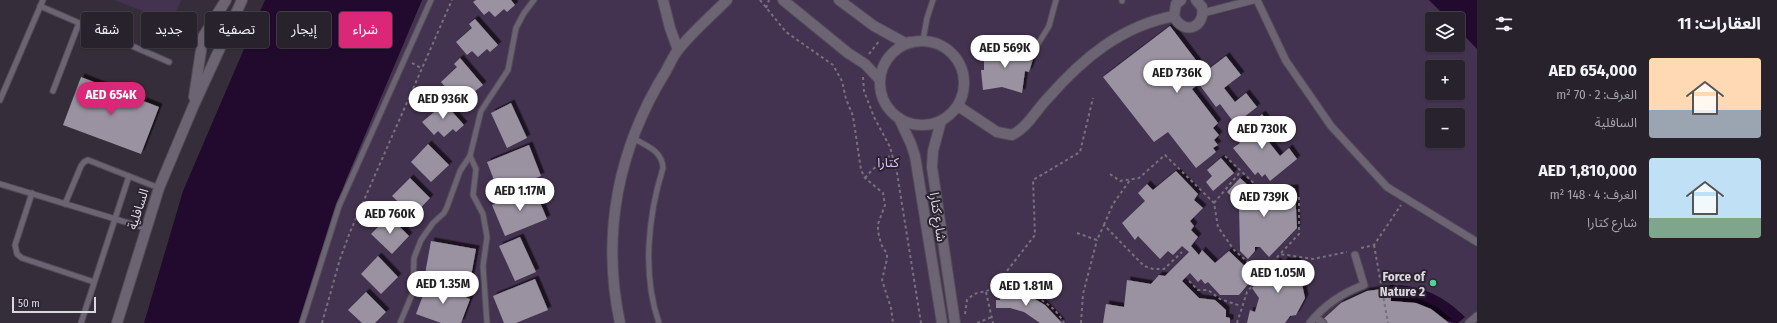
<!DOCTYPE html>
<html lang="ar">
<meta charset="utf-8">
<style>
:root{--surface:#28222c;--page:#302a34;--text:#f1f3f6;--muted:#a5a4a9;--line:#443f48;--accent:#db2777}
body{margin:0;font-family:"Fira Sans Condensed","Noto Sans Arabic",sans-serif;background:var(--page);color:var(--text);direction:rtl;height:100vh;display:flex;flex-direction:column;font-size:15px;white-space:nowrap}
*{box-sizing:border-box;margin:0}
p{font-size:13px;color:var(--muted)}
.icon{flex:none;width:22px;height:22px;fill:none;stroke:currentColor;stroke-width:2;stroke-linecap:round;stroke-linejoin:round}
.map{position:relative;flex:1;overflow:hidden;direction:ltr}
.details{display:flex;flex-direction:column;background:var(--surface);width:300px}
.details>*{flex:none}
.guide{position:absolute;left:12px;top:12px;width:380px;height:36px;direction:rtl;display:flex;gap:8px}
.tools{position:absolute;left:1425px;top:12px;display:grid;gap:8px}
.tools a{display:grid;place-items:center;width:40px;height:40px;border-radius:4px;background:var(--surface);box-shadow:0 1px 3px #0004,0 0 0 1px var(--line);font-size:20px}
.scale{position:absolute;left:12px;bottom:10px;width:84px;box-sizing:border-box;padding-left:4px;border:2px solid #dbd7df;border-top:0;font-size:11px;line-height:14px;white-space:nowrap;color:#dbd7df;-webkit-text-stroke:3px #2b2430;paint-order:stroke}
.price{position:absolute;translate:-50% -34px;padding:0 9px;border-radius:14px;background:#fff;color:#222;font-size:13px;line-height:26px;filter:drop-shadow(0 1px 2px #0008)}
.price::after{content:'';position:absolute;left:50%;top:24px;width:12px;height:9px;margin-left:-6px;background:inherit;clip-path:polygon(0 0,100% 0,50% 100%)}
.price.active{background:var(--accent);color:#fff}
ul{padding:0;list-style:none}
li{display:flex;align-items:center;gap:12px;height:100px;padding:0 16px}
li span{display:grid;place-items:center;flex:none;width:112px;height:80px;border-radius:4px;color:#555}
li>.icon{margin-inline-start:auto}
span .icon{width:48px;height:48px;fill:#fffc;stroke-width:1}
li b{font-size:17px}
h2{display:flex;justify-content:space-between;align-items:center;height:48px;padding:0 16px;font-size:17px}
.pill{padding:0 14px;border-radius:4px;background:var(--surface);box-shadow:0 1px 3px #0004,0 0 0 1px var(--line);font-size:14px;line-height:36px}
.pill.active{background:var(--accent);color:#fff}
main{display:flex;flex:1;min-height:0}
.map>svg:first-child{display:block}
.green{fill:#443350;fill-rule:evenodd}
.water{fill:#220a2f}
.building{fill:#9b92a1;filter:url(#shadow)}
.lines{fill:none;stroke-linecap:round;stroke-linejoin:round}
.service-casing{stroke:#524c56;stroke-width:7}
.pedestrian-casing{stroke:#524c56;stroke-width:9}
.minor-casing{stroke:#524c56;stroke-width:12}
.path{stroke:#77717b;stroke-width:2;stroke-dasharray:3 3;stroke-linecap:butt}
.service{stroke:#6d6473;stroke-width:5}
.pedestrian{stroke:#6d6473;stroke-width:7}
.minor{stroke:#6d6473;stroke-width:10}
.poi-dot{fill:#4ed399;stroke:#2b2430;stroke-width:1.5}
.labels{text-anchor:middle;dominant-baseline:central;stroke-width:4;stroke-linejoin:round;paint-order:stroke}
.park-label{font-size:13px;fill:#e1c1f8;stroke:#2b2430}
.street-label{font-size:13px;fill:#dbd7df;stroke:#2b2430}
.poi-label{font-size:13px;font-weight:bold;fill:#dbd7df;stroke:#2b2430;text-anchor:end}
</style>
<main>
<section class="details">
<h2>العقارات: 11<svg class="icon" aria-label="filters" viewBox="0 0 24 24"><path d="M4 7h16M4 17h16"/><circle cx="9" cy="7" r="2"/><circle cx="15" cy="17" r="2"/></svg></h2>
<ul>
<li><span style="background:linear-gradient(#ffd9b3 65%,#9aa5b1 0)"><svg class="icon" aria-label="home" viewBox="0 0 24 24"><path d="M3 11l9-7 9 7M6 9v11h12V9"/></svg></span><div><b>AED 654,000</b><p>الغرف: 2 · 70 m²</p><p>السافلية</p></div></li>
<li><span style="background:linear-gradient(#bfe0f5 75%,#7fa58c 0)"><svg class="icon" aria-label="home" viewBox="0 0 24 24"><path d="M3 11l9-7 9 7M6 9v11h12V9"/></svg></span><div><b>AED 1,810,000</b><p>الغرف: 4 · 148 m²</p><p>شارع كتارا</p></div></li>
</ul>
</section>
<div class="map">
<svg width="1477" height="323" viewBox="0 0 1477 323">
<defs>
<filter id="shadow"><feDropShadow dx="3.5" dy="-3.5" stdDeviation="0" flood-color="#0009"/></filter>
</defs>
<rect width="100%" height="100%" fill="#352e3a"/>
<g class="green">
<path d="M114 0H181L172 22Z"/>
<path d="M422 0H1429L1448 19H1432V45H1458V29L1477 49V323H299L346 180ZM1432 67H1458V93H1432ZM1432 115H1458V141H1432Z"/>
</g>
<g class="water">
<path d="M265 0H422L346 180 299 323H144L183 191Z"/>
<path d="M1429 0H1477V49L1458 29V19H1448Z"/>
<path d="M1390 285C1420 284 1444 296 1465 317L1458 323C1444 323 1443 315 1431 309 1419 302 1405 300 1391 301Z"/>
</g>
<g class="building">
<path d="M476 0H511L515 5 507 12 504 9 495 17 489 11 484 15 473 2Z"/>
<path d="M475 19 498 45 490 52 487 49 478 57 472 51 467 55 456 42 472 28 469 24Z"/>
<path d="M1170 26 1205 72 1226 56 1241 75 1224 88 1235 102 1246 93 1257 107 1235 124 1220 104 1216 107 1199 84 1192 89 1218 123 1213 128 1219 135 1214 140 1218 145 1213 148 1216 152 1196 168 1168 132 1154 142 1103 77Z"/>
<path d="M1001 49 1002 57 1008 58 1011 49 1034 56 1029 72 1025 71 1022 93 1002 87 983 90 981 70H984V61H980L979 50Z"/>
<path d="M460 58 483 85 474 92 471 89 462 97 457 91 452 95 441 82 457 67 454 64Z"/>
<path d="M81 77 159 107 141 154 63 125Z"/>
<path d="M441 99 464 125 456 132 453 129 444 137 438 131 434 135 422 122 439 108 435 104Z"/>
<path d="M511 103 527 138 507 148 491 113Z"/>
<path d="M1262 114 1277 133 1268 141 1280 156 1289 148 1297 159 1270 181 1265 174 1262 177 1258 172 1255 175 1233 148 1240 143 1235 137Z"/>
<path d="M428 144 449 165 431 182 411 162Z"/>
<path d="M529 145 541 176 499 193 487 162Z"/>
<path d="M1221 158 1234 173 1213 191 1206 182 1212 176 1207 170Z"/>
<path d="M1176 171 1198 194 1194 200 1203 208 1190 221 1194 226 1191 230 1198 237 1191 246 1199 255 1202 250 1215 263 1229 251 1255 276 1239 295H1220L1208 282 1205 284 1201 279 1198 282 1190 273 1182 281 1199 298 1215 300 1226 310V317L1230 318V323H1103L1106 304 1124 307 1127 280 1151 284 1159 275 1165 276 1189 252 1182 246 1173 255 1168 251 1160 259 1138 236 1135 240 1122 223 1145 201 1138 193 1147 184 1153 190Z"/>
<path d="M410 178 430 198 413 216 392 196Z"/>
<path d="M1240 178 1259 195 1281 194 1280 189 1295 188 1297 228 1269 257 1260 247H1255V251L1248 259 1240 251 1239 204 1227 192Z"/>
<path d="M534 188 547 219 505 236 492 205Z"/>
<path d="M389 216 409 236 392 254 371 234Z"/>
<path d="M520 237 536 272 515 281 499 246Z"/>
<path d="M431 241 476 249 470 282 425 274Z"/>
<path d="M378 256 398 277 381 294 361 274Z"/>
<path d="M1285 260 1288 262 1297 260 1305 298 1296 315 1290 316 1285 323H1247L1250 310 1255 312 1259 298 1252 288 1277 261 1281 265Z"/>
<path d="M535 279 548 310 516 323H504L493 296Z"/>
<path d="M428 282 470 299 461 323H441L416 314Z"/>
<path d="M1390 288 1391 301 1416 303 1431 309 1449 323H1319L1341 303 1367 291Z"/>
<path d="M1000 290 1014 291 1035 299 1045 305 1062 323H1040L1024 312 1010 308H996V300H1000Z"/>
<path d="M366 292 386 312 375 323H362L348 310Z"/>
</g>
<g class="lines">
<g class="service-casing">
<g id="service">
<path d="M1122 1V0"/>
<path d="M40 6 169 62"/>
<path d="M923 40 927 18 933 0"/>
<path d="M1038 44 1049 26 1056 0"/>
<path d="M53 91 79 23"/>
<path d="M0 100 43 0"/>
<path d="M633 138C646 146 662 150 663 168 648 216 642 274 659 323"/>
<path d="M470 156 476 169 473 195 483 214 487 237 483 266 487 323"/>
<path d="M0 184 145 228"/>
<path d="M32 193 15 245 17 254 22 258 94 282"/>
<path d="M65 204 81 166 84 162 88 160 159 188"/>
<path d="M81 323 129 176"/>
<path d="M302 323 339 206 431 0"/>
<path d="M400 323 413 292 414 258 421 240 433 223 444 213 447 207 460 171 470 156 481 111 508 70 516 28 524 13 534 0"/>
</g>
</g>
<g class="pedestrian-casing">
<g id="pedestrian">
<path d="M1257 0 1286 61 1331 126 1387 187 1477 242"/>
<path d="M1203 13 1253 0"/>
<path d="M1315 317 1323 323"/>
<path d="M1310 323C1324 305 1342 293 1364 285L1355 255"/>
<path d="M1469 323 1477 316"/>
</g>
</g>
<g class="minor-casing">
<g id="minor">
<path d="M663 0 670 28 678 50"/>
<path d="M783 0 848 53 865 64 880 80"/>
<path d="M839 0 874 26 905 43 910 42"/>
<path d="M1181 0 1176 4 1174 16C1183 36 1206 28 1202 7L1196 0"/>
<circle cx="922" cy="83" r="42"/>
<path d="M194 97 203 37 226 0"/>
<path d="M958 106 997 132 1012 135C1028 127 1036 110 1048 98 1082 59 1121 26 1174 16"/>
<path d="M899 118 911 144 915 156 942 323"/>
<path d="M941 121 933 151 932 167 955 323"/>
<path d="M117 323 159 188 193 107 242 0"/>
<path d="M620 323C601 234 618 148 666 71 670 64 673 56 678 50 692 32 711 16 727 0"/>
</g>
</g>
<g class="path">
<path d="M760 0 786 32 833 65 842 81 846 99 853 116 861 170 865 178 883 193 885 205 878 224V231L881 244 887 254V259L882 280 891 308 893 323"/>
<path d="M766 8 769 0"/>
<path d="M869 54 880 40"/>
<path d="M412 63 421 68"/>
<path d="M863 77 864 91 874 117 890 147 897 173 921 323"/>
<path d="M1225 156 1259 188 1271 189 1285 186"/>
<path d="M1110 174 1120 181 1139 178 1165 155 1214 203 1218 227 1234 250 1262 275"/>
<path d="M865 178 872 170 892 154"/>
<path d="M1299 197V234L1280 254 1313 259 1347 252"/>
<path d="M1214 203 1241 171"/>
<path d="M1104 225 1113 204 1130 180"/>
<path d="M1077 233 1097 240 1104 225 1144 266 1153 269H1164L1182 252"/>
<path d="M1374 245 1388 323"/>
<path d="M1361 248 1374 245 1401 205"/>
<path d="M1189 281 1198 290H1208L1220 299 1241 306"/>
<path d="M996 285 1035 235 1033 180 1080 152 1093 98"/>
<path d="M1009 285C1031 294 1053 302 1064 323"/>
<path d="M986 292 993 323"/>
<path d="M965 314 967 300 974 294 1009 285V283"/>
<path d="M322 323 340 259 350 232 452 0"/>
<path d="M977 323 992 317"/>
<path d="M1081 323 1083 294 1097 240"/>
<path d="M1237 323 1247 292 1280 254"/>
</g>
<use href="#service" class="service"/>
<use href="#pedestrian" class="pedestrian"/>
<use href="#minor" class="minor"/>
</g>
<circle class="poi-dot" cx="1433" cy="283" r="4"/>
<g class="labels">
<g class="park-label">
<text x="888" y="162">كتارا</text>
</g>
<g class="street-label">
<text transform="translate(138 209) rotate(-72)">السافلية</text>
<text transform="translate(938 217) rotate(81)">شارع كتارا</text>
</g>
<g class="poi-label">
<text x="1425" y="276">Force of<tspan x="1425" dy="15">Nature 2</tspan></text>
</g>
</g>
</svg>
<div class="tools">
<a><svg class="icon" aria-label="layers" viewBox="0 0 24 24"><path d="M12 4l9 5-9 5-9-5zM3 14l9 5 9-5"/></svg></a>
<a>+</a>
<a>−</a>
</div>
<div class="scale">50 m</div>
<b class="price" style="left:1005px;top:69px">AED 569K</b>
<b class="price" style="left:1177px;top:94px">AED 736K</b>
<b class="price active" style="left:111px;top:116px">AED 654K</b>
<b class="price" style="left:443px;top:120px">AED 936K</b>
<b class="price" style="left:1262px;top:150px">AED 730K</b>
<b class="price" style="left:520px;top:212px">AED 1.17M</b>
<b class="price" style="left:1264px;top:218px">AED 739K</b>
<b class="price" style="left:390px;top:235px">AED 760K</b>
<b class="price" style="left:1278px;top:294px">AED 1.05M</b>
<b class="price" style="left:443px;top:305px">AED 1.35M</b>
<b class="price" style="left:1026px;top:307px">AED 1.81M</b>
<div class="guide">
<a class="pill active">شراء</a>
<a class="pill">إيجار</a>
<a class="pill">تصفية</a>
<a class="pill">جديد</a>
<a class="pill">شقة</a>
</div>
</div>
</main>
